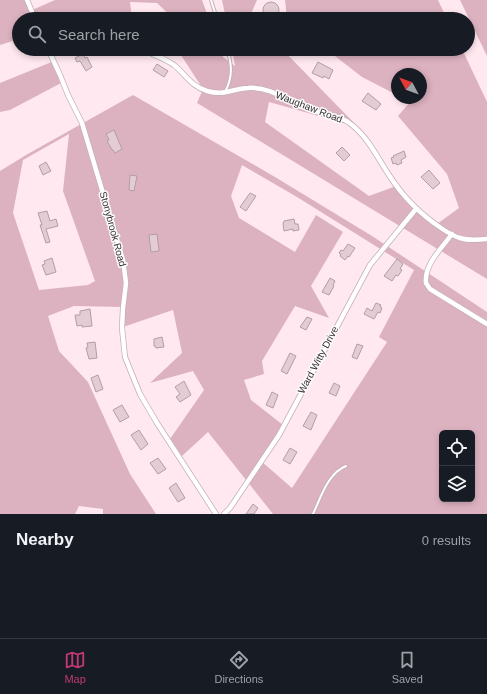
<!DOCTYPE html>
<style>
body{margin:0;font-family:Helvetica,sans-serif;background:#20242c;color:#f1f3f6}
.controls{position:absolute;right:12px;bottom:12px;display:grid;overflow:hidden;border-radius:6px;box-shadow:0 2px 6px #0003}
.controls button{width:36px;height:36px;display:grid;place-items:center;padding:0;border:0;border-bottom:1px solid #363941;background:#171b24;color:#f1f3f6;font:20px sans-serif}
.compass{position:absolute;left:391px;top:68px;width:36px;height:36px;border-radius:50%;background:#171b24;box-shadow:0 2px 6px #0003;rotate:311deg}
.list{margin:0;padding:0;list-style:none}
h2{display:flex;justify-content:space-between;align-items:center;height:52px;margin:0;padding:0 16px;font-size:17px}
h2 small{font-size:13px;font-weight:400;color:#9ea1a6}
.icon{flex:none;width:22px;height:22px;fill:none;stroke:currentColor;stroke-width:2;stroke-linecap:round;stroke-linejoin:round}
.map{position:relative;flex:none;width:487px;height:514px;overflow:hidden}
.search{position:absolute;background:#171b24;box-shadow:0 2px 6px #0003;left:12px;right:12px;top:12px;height:44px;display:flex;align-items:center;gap:10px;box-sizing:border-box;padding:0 14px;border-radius:22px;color:#9ea1a6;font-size:15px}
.sheet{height:124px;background:#171b24}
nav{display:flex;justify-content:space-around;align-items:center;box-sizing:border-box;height:56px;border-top:1px solid #363941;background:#171b24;font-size:11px;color:#9ea1a6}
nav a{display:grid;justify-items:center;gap:2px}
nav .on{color:#c23975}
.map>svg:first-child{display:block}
</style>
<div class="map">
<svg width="487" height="514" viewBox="0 0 487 514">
<rect width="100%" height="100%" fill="#ffe8ef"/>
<path fill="#ddb2c0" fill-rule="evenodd" d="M0,0h24l6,11 25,-11h147l7,19h-35l-17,-16 -27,-1 2,17h-113v20l-19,6z
M222,0h35l-7,16 3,3h-27z
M285,0h153l9,19h-160z
M460,0h27v56z
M177,49h43l3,8 12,9 -3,-17h50l76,78 -89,-25 -4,20 104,74 27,-10 41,38 22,-16 -12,-34 -49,-58 12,-14 -7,-4h18v-24h-24v21l-35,-18 -36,-28h136l25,53v177l-290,-176 6,-14z
M54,61l9,21 -53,28 -10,2v-29z
M133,95l142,82 97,59 115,76v202h-214l-65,-82 -26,24 -12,-17 34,-49 -11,-19 -43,12 32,-30 -9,-43 -50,17v-20l-49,-1 -26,10 11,35 29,31 42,92 26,40h-53v-5l-24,-3 -4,8h-75v-343l26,-16zM69,134l-6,57 32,90 -7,4 -49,5 -26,-77 10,-53zM242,165l55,32 117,73 -35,67 8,5 -95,146 -31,-27 22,-36 -32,-25 -7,-20 20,-6 -2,-13 33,-55 34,12 -18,-32 32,-54 -27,-17 -21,37 -56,-34 -8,-22zM442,433h30v66h-30z"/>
<path fill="#e3ccd3" stroke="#b39ea4" d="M263 10a8 8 0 1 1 16 0a8 8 0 1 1-16 0Z
M83,54l2,4 2,-1 5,10 -6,4 -6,-10 -3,1 -2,-4z
M318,62l15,8 -4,9 -5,-3 -1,2 -11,-5z
M157,64l11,7 -4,6 -11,-7z
M368,93l13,11 -5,6 -14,-9z
M114,130l8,19 -7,4 -2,-3h-1l-5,-9 2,-1 -3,-6z
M342,147l8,8 -6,6 -8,-8z
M404,151l2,6 -5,3 1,3 -5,2 -1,-2 -3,1 -2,-6 3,-1 -1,-1z
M46,162l5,9 -8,4 -4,-9z
M429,170l11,13 -7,6 -12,-12z
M130,175l7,1 -3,15 -5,-1z
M250,193l6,3 -10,15 -6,-4z
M47,211l3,10 6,-2 2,7 -12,3 4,13 -4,1 -6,-18h2l-4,-12z
M294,219l1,5h3l1,6 -6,1v-2l-9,2 -1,-8 1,-1v-1z
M157,234l2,17 -8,1 -2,-17z
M348,244l7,4 -6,9 -1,-1 -3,4 -5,-4 1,-2 -2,-1 2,-3 2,1z
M52,258l4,14 -10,3 -4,-10 3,-1 -1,-3z
M397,259l6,5 -3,5 2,1 -4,6 -2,-1 -4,6 -8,-5z
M330,278l5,3 -2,4 1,1 -5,9 -7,-3z
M376,303l5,2 -1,2 2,1 -2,5 -2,-1 -4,7 -10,-5 3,-6 5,3z
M90,309l2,17 -10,1v-2l-5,1 -2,-11h5v-4z
M307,317l5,2 -6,11 -6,-3z
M162,337l2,10 -8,1 -1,-2h-1v-7z
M95,342l2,16 -8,1 -3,-11 2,-1 -1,-4z
M357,344l6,2 -6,13 -5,-2z
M290,353l6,3 -9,18 -6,-3z
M98,375l5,14 -7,3 -5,-14z
M184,381l7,14 -11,7 -4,-5 4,-3 -5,-7z
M334,383l6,3 -4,10 -7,-3z
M272,392l6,3 -5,13 -7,-3z
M122,405l7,12 -9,5 -7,-12z
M311,412l6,3 -6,15 -8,-4z
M139,430l9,14 -7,6 -10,-15z
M290,448l7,4 -7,12 -7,-4z
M158,458l8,11 -8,5 -8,-11z
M176,483l9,15 -7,4 -9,-14z
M253,504l5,4 -4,6h-8z"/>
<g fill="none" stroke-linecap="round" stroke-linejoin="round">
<defs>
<path id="lane" d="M211,0l6,19
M225,92c8,-15 7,-28 2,-43
M313,514c8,-17 15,-41 33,-48"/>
<path id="street" d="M27,0l8,19
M33,14l21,5
M48,49l12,26 8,20 14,28 41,137 3,23 -3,25 -1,20 3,29 15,37 17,29 59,91
M141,49c11,5 23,9 33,16 11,9 18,22 33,26 18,5 25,-2 41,-3 23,-2 42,15 63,22 12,4 26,5 37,12 19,13 29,35 41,53 14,22 31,39 52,53 6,4 12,8 19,10 9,3 18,2 27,1
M452,234c-10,14 -28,30 -26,49l4,6 57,35
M224,514l6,-6 49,-73 91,-170 46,-56"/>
</defs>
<use href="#lane" stroke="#c6b0b6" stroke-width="4"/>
<use href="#street" stroke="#c6b0b6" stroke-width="6"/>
<use href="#lane" stroke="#fff" stroke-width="2"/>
<use href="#street" stroke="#fff" stroke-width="4.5"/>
</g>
<g text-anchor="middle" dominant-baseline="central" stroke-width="3" stroke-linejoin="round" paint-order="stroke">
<g font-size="10" fill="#382f32" stroke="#fcfcfc">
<text transform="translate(309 107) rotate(21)">Waughaw Road</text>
<text transform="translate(113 229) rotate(75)">Stonybrook Road</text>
<text transform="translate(318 360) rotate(-62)">Ward Witty Drive</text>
</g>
</g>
</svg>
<div class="controls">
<button><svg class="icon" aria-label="locate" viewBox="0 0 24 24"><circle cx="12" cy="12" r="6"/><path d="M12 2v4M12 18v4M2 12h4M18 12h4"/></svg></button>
<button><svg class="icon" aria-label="layers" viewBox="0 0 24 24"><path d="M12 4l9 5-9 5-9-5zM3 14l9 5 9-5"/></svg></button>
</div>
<svg class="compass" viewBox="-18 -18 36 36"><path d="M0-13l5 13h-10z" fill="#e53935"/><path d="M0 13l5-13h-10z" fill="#9ea1a6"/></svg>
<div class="search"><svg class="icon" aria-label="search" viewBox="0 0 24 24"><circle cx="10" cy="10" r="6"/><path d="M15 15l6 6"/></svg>Search here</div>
</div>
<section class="sheet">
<h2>Nearby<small>0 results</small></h2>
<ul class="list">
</ul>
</section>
<nav>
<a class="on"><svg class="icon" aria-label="map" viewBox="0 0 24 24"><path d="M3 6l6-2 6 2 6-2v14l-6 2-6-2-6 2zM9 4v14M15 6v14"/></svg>Map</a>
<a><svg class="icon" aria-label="directions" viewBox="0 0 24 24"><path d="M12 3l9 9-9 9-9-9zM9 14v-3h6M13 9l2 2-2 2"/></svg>Directions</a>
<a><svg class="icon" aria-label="saved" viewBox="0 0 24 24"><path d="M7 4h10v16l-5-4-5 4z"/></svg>Saved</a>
</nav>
